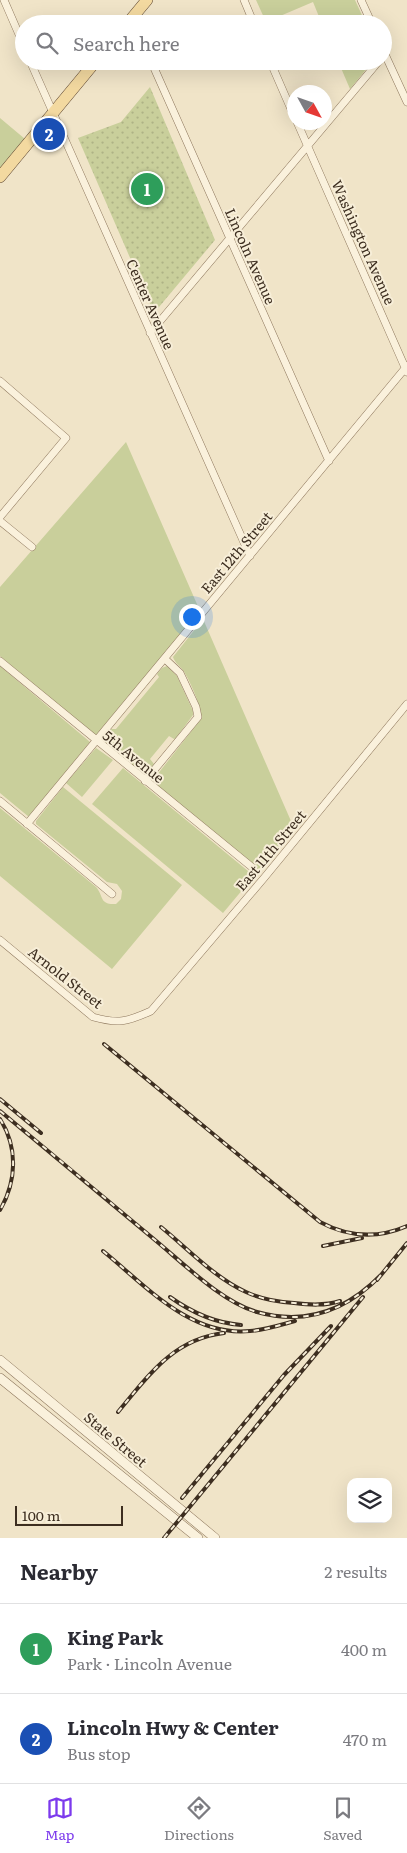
<!DOCTYPE html>
<meta charset="utf-8">
<style>
body{margin:0;font-family:Literata,serif;background:#f7f7f7;color:#2b2b33}
.controls{position:absolute;right:15px;bottom:15px;display:grid;overflow:hidden;border-radius:10px;box-shadow:0 5px 20px #0002}
.controls button{width:45px;height:45px;display:grid;place-items:center;padding:0;border:0;border-bottom:1px solid #e1e1e2;background:#fff;color:#2b2b33;font:25px sans-serif}
.compass{position:absolute;left:287px;top:85px;width:45px;height:45px;border-radius:50%;background:#fff;box-shadow:0 5px 20px #0002;rotate:130deg}
.scale{position:absolute;left:15px;bottom:12px;width:108px;box-sizing:border-box;padding-left:5px;border:2px solid #3d2e20;border-top:0;font-size:14px;line-height:18px;white-space:nowrap;color:#3d2e20;-webkit-text-stroke:4px #f7eed8;paint-order:stroke}
.you{position:absolute;left:191px;top:616px;width:18px;height:18px;margin:-12px;border:4px solid #fff;border-radius:50%;background:#1a73e8;box-shadow:0 0 0 8px #1a73e833}
.badge{display:grid;place-items:center;width:32px;height:32px;border-radius:50%;background:#7c3aed;color:#fff;font-size:16px;font-weight:700}
.pin{position:absolute;translate:-50% -50%;border:2px solid #fff;box-shadow:0 1px 5px #0006}
.list{margin:0;padding:0;list-style:none}
h2{display:flex;justify-content:space-between;align-items:center;height:65px;margin:0;padding:0 20px;font-size:21px}
h2 small{font-size:16px;font-weight:400;color:#7c7c81}
.list li{display:grid;grid-template-columns:32px 1fr auto;gap:15px;align-items:center;box-sizing:border-box;height:90px;padding:0 20px;border-top:1px solid #e1e1e2}
.list b{display:block;font-size:19px;white-space:nowrap}
.list p{margin:0;font-size:16px;white-space:nowrap;color:#7c7c81}
.list em{font-size:16px;font-style:normal;color:#7c7c81}
.icon{flex:none;width:28px;height:28px;fill:none;stroke:currentColor;stroke-width:2;stroke-linecap:round;stroke-linejoin:round}
.map{position:relative;flex:none;width:407px;height:1538px;overflow:hidden}
.search{position:absolute;background:#fff;box-shadow:0 5px 20px #0002;left:15px;right:15px;top:15px;height:55px;display:flex;align-items:center;gap:12px;box-sizing:border-box;padding:0 18px;border-radius:28px;color:#7c7c81;font-size:19px}
.sheet{height:245px;background:#fff}
nav{display:flex;justify-content:space-around;align-items:center;box-sizing:border-box;height:70px;border-top:1px solid #e1e1e2;background:#fff;font-size:14px;color:#7c7c81}
nav a{display:grid;justify-items:center;gap:2px}
nav .on{color:#7c3aed}
.map>svg:first-child{display:block}
</style>
<div class="map">
<svg width="407" height="1538" viewBox="0 0 407 1538">
<defs>
<pattern id="park-dots" width="8" height="8" patternUnits="userSpaceOnUse" patternTransform="scale(1.25)"><rect width="8" height="8" fill="#c9cf9b"/><path d="M2 2h.1M6 6h.1" fill="none" stroke="#aeb285" stroke-width="1.8" stroke-linecap="round"/></pattern>
</defs>
<rect width="100%" height="100%" fill="#f0e4c8"/>
<path fill="#c9cf9b" d="M256,0h99l11,24h-44l-9,-22 -47,20z
M338,61h35l-23,28z
M0,118l25,21 -25,29z
M126,442l74,169 -104,124 -4,-1 -92,-78v-69z
M203,619l91,209 -35,43 -104,-87 -2,-4 48,-61c2,-10 -12,-40 -18,-49 -4,-5 -8,-7 -10,-13z
M0,666l90,76 -61,75 -29,-24z
M167,666l10,10 16,35v4l-17,23 -2,1 -5,-3 -19,23 4,5 -6,8 -6,2 -38,-32v-4l7,-9h5l43,-52 -2,-3 5,-6z
M96,748l17,12 -31,37 -16,-14z
M123,768l131,108 -31,37 -131,-109z
M63,787l119,98 -70,84 -112,-93v-68l96,79c8,9 3,18 20,17l5,-5 1,-8 -5,-7 -10,-2 -71,-58v-3z"/>
<path fill="url(#park-dots)" d="M150,87l65,153 -61,73 -76,-175 43,-16z"/>
<g fill="none" stroke-linecap="round" stroke-linejoin="round">
<defs>
<path id="minor" d="M4,0l20,46
M244,0l10,24
M361,0l11,24
M383,50l24,52
M30,61l220,495
M151,61l178,400
M270,61l24,55
M297,122l110,250
M150,333l229,-272
M0,381l66,57 -66,79
M0,521l32,26
M0,661l253,207
M145,781l53,-64 -2,-10 -16,-34 -15,-14
M0,801l112,93
M27,824l380,-458
M0,940l93,77c25,7 34,5 58,-6l113,-133 143,-174"/>
<path id="tertiary" d="M0,1360l215,178
M0,1378l198,160"/>
<path id="primary" d="M127,24l20,-24
M0,177l96,-116"/>
</defs>
<use href="#minor" stroke="#8d765c" stroke-width="8"/>
<use href="#tertiary" stroke="#8d765c" stroke-width="10"/>
<use href="#primary" stroke="#5b4430" stroke-width="12"/>
<use href="#minor" stroke="#faf1dc" stroke-width="7"/>
<use href="#tertiary" stroke="#faf1dc" stroke-width="9"/>
<use href="#primary" stroke="#f3d9a0" stroke-width="11"/>
<defs>
<path id="rail" d="M104,1044l216,178c28,15 57,17 87,4
M0,1099l41,34
M0,1111c52,43 104,86 155,129 29,24 67,62 102,72 50,14 90,-2 124,-37
M0,1119c18,28 17,62 0,91
M161,1227c27,22 54,51 85,65 15,7 32,10 48,11 16,2 31,3 46,-2
M323,1246l39,-8
M103,1251c42,34 87,86 147,80 15,-1 30,-6 45,-10
M377,1280l30,-37
M170,1297c21,15 45,26 71,28
M118,1412c30,-36 55,-73 106,-79
M182,1498l102,-123 47,-49
M164,1538l199,-241"/>
</defs>
<use href="#rail" stroke="#3d2e20" stroke-width="4"/>
<use href="#rail" stroke="#f7eed8" stroke-width="2" stroke-dasharray="5.5" stroke-linecap="butt"/>
</g>
<g text-anchor="middle" dominant-baseline="central" stroke-width="4" stroke-linejoin="round" paint-order="stroke">
<g font-size="14" fill="#3d2e20" stroke="#f7eed8">
<text transform="translate(364 242) rotate(66)">Washington Avenue</text>
<text transform="translate(251 256) rotate(66)">Lincoln Avenue</text>
<text transform="translate(151 304) rotate(66)">Center Avenue</text>
<text transform="translate(236 552) rotate(-50)">East 12th Street</text>
<text transform="translate(134 756) rotate(39)">5th Avenue</text>
<text transform="translate(270 850) rotate(-50)">East 11th Street</text>
<text transform="translate(66 977) rotate(38)">Arnold Street</text>
<text transform="translate(116 1439) rotate(40)">State Street</text>
</g>
</g>
</svg>
<div class="controls">
<button><svg class="icon" aria-label="layers" viewBox="0 0 24 24"><path d="M12 4l9 5-9 5-9-5zM3 14l9 5 9-5"/></svg></button>
</div>
<svg class="compass" viewBox="-18 -18 36 36"><path d="M0-13l5 13h-10z" fill="#e53935"/><path d="M0 13l5-13h-10z" fill="#7c7c81"/></svg>
<div class="scale">100 m</div>
<div class="you"></div>
<div class="pin badge" style="left:147px;top:189px;background:#2e9e5b">1</div>
<div class="pin badge" style="left:49px;top:134px;background:#1a4fb4">2</div>
<div class="search"><svg class="icon" aria-label="search" viewBox="0 0 24 24"><circle cx="10" cy="10" r="6"/><path d="M15 15l6 6"/></svg>Search here</div>
</div>
<section class="sheet">
<h2>Nearby<small>2 results</small></h2>
<ul class="list">
<li><span class="badge" style="background:#2e9e5b">1</span><div><b>King Park</b><p>Park · Lincoln Avenue</p></div><em>400 m</em></li>
<li><span class="badge" style="background:#1a4fb4">2</span><div><b>Lincoln Hwy &amp; Center</b><p>Bus stop</p></div><em>470 m</em></li>
</ul>
</section>
<nav>
<a class="on"><svg class="icon" aria-label="map" viewBox="0 0 24 24"><path d="M3 6l6-2 6 2 6-2v14l-6 2-6-2-6 2zM9 4v14M15 6v14"/></svg>Map</a>
<a><svg class="icon" aria-label="directions" viewBox="0 0 24 24"><path d="M12 3l9 9-9 9-9-9zM9 14v-3h6M13 9l2 2-2 2"/></svg>Directions</a>
<a><svg class="icon" aria-label="saved" viewBox="0 0 24 24"><path d="M7 4h10v16l-5-4-5 4z"/></svg>Saved</a>
</nav>
